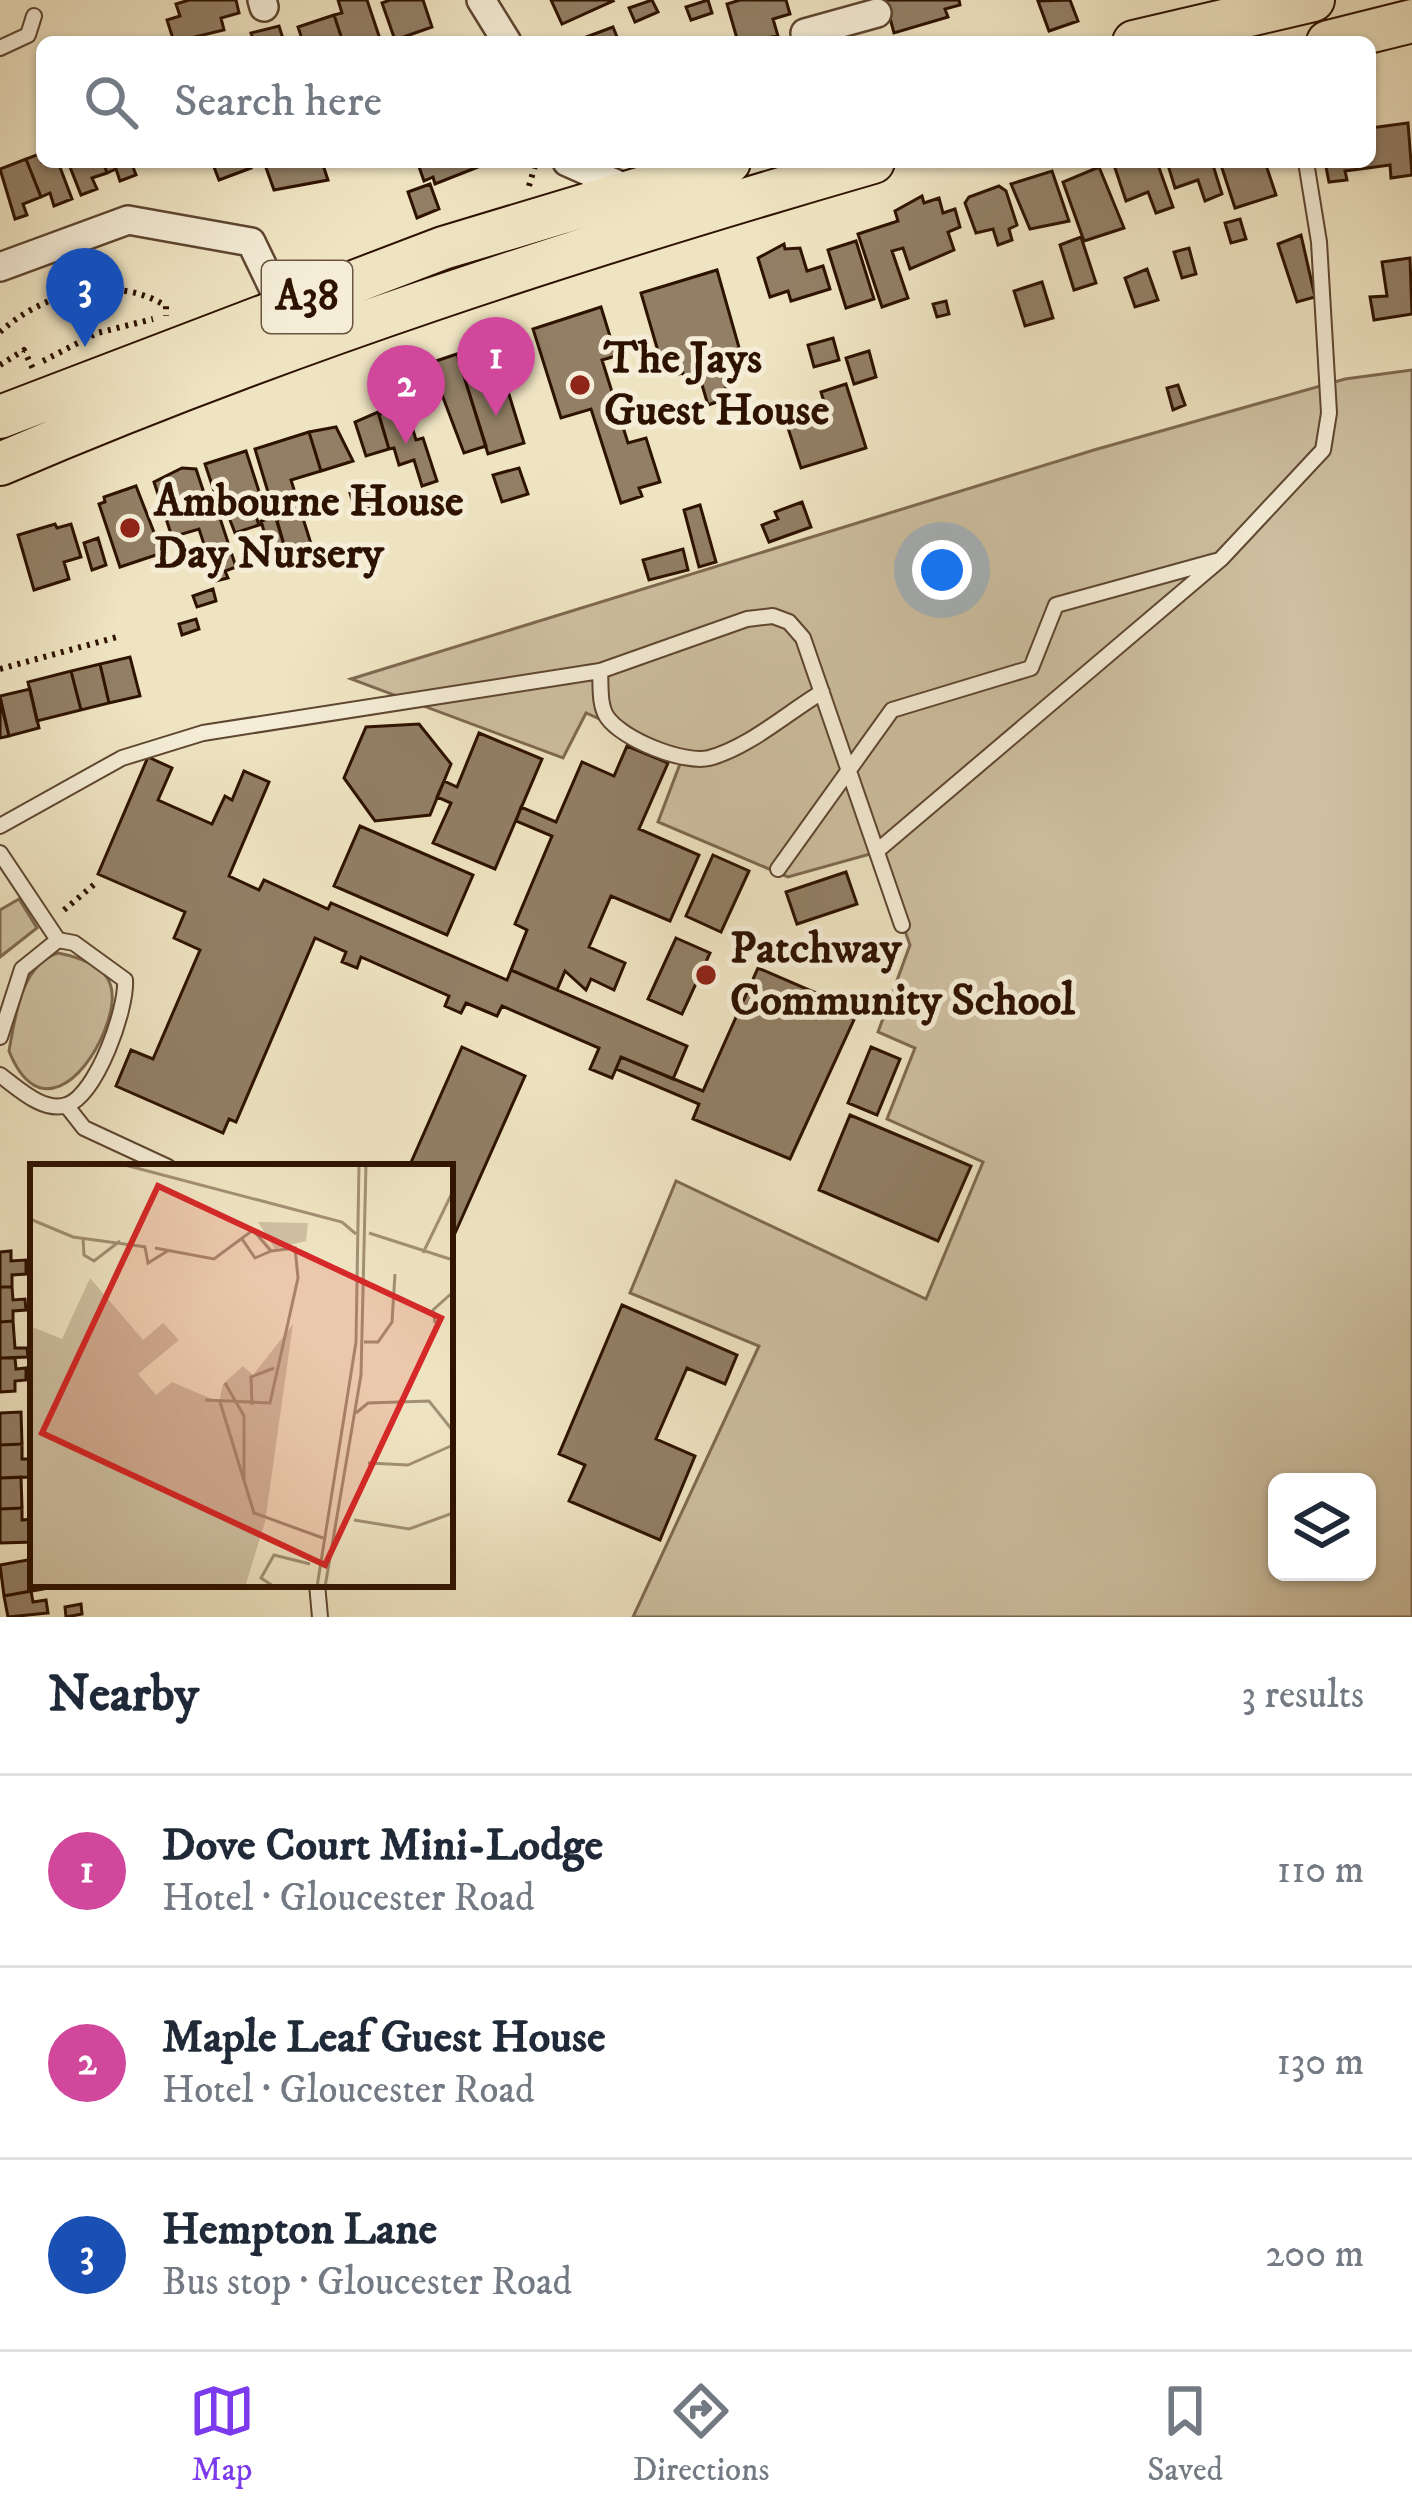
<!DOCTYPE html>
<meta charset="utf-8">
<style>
body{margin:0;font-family:"IM FELL DW Pica",serif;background:#f2f2f3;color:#1f2937}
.controls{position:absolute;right:36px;bottom:36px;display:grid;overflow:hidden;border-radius:18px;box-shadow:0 3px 9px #0004}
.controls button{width:108px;height:108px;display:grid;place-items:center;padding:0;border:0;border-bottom:3px solid #e0e1e3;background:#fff;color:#1f2937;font:60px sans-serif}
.you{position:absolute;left:942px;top:570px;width:42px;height:42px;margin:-30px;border:9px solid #fff;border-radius:50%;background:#1a73e8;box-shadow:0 0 0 18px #1a73e833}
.badge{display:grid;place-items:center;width:78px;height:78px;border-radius:50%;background:#7c3aed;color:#fff;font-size:39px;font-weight:700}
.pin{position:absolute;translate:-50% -99px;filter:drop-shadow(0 3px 6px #0008)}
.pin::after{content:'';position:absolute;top:63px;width:42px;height:36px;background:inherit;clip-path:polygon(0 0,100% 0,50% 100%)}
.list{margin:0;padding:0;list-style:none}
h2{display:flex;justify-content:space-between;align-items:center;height:156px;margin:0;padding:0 48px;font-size:51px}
h2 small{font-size:39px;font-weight:400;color:#747a83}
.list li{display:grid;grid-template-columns:78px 1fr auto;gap:36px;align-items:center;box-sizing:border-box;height:192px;padding:0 48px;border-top:3px solid #e0e1e3}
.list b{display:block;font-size:45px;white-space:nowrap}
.list p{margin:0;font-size:39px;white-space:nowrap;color:#747a83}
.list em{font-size:39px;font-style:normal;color:#747a83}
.icon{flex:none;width:66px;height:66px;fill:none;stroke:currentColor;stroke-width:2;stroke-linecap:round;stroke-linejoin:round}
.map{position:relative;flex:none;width:1412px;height:1617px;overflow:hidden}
.search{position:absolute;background:#fff;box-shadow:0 3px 9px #0004;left:36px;right:36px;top:36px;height:132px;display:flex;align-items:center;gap:30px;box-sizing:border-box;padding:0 42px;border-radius:18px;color:#747a83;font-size:45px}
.sheet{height:732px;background:#fff}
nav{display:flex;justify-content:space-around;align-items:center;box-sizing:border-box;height:168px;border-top:3px solid #e0e1e3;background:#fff;font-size:33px;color:#747a83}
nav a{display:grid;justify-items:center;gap:6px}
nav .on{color:#7c3aed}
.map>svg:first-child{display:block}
</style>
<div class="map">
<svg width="1412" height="1617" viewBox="0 0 1412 1617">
<rect width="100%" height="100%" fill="#efe4c2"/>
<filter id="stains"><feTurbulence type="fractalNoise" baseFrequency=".00167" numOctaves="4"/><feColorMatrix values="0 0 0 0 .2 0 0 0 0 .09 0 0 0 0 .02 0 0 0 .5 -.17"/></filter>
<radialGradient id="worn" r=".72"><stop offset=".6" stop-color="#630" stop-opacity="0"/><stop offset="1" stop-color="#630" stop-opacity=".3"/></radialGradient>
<path fill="#cec0a1" stroke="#7e6950" stroke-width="3" fill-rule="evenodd" d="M1412,370v1247h-779l126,-271 -129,-53 46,-112 250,118 57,-137 -96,-43 28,-71 -37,-16 32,-87 -33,-93 -89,25 -130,-55 25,-66 -97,-43 -23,45 -212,-79 743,-229 251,-71zM1277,1482h90v90h-90z
M19,899l18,29 -37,29v-47z
M58,953c50,10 66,30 46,79 -20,49 -67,89 -95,19 6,-33 12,-87 49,-98z"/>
<path fill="#927f65" stroke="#2e1200" stroke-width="3" d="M189,0h47l3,13 -18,5 3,12 -50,12 -7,-22 13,-4 -4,-12z
M338,0h29l14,42h-38l-9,-27 8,-2z
M390,0h33l9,27 -37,13 -13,-37z
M551,0h61l1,1 -51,23z
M652,0l6,12 -23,10 -6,-14z
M708,0l4,13 -21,7 -5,-13z
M740,0h46l4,14 -17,5 5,17 -40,6 -11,-38z
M885,0h74l1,5 -15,4 3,8 -54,16z
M1070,0l8,21 -29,10 -11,-30z
M334,15l9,27h-40l-5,-15z
M279,26l5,16h-30l-3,-9z
M613,27l6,15h-46z
M1408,123l4,52 -21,3 -1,-13 -45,6 2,9 -18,2 -4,-20h45v-34z
M42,153v9h16l14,37 -18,7 -4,-13 -9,4 -15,-38z
M26,159l15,38 -18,7 4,11 -12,4 -15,-50z
M68,162h35l4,11 -15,5 5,11 -16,6z
M103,162h28l5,13 -16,6 -4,-12 -9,4z
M212,162h37l2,6 -32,12z
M264,162h58l6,18 -54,10z
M1120,162h37l16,45 -17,6 -8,-21 -22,9 -11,-33z
M1167,162h45l10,32 -17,7 -7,-21 -23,8z
M1220,162h45l11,33 -41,13z
M488,163l-53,21 -2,-7 -9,4 -6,-17z
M1099,167l25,61 -40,13 -21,-59z
M1052,171l17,50 -39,8 -19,-45z
M430,184l9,25 -22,9 -9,-26z
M999,186l7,5 11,34 -8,4 3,11 -14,5 -5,-16 -17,4 -11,-30 4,-6z
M922,196l2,7 15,-5 4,15 12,-4 5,18 -12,5 6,18 -44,19 -7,-21 -11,3 16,47 -26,9 -24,-73 40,-13 -3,-10z
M1240,219l6,20 -15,4 -6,-20z
M1301,235l14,62 -18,5 -19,-58z
M1081,237l15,46 -22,7 -14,-45z
M856,241l18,58 -28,9 -18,-58z
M784,244l1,5 15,-1 7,23 16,-5 7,23 -39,12 -3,-10 -18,6 -12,-39z
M1189,248l7,26 -14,4 -8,-26z
M1410,258l2,56 -38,6 -4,-23 17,-1 -5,-34z
M1147,269l11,31 -23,7 -10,-29z
M717,270l23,81 -23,7 12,40 -21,7 -8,-27 -13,5 -4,-10 -8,2 -6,-20 -9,3 -19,-65z
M1042,282l11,36 -28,8 -11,-35z
M946,301l3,13 -12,3 -4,-13z
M601,307l15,49 -14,4 26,83 18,-5 14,44 -21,6 3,8 -21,7 -30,-94 -30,9 -28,-89z
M833,338l6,22 -25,7 -6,-22z
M493,343l31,100 -36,11 -31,-100z
M869,351l7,26 -22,7 -8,-26z
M457,354l29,92 -22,7 -34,-90z
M846,384l20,64 -65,20 -13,-40 40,-13 -7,-23z
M1178,385l7,20 -12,5 -6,-22z
M394,407h12l10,33 7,-2 14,43 -15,5 -8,-26 -15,5 -5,-17 -5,1 -10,-34z
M378,412l11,37 -23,7 -11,-34z
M336,427l17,34 -32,10 -12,-39z
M309,432l12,39 -30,9 21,67 -25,8 -32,-106z
M246,451l17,53 -10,4 6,17 -24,8 -7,-18 11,-4 -2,-8 -17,6 -15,-45z
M182,468l14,1 16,48 7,-2 17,52 -11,4 3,7 -12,3 -17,-52 -27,8 -18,-55z
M519,468l9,26 -26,8 -9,-27z
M378,484l8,24 -15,5 -7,-25z
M136,486l26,67 -42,14 -21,-63 6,-2 -1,-5z
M364,488l7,25 -14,4 -7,-24z
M802,502l9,25 -42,15 -7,-17 16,-6 -3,-7z
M700,505l16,57 -17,5 -15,-57z
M276,517l11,38 -15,4 -11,-38z
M55,524l2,4 14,-4 10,33 -17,5 5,17 -35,11 -16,-55z
M98,538l8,27 -14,5 -8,-27z
M683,549l5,21 -39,10 -6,-20z
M213,589l3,12 -19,6 -4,-11z
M196,619l3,10 -17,6 -3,-11z
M130,657l10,39 -31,7 -9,-39z
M100,664l9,39 -28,7 -10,-39z
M71,671l10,39 -44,11 -9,-39z
M30,689l9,39 -30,8 -9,-40z
M0,700l9,36 -9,2z
M419,724l32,40 -21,51 -55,6 -31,-43 22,-51z
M479,733l63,26 -47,110 -62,-26 18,-40 -14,-6 7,-16 13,6z
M627,746l41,17 -29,66 60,26 -29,66 -59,-25 -22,51 36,16 -11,27 -23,-11 -5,11 -21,-19 -8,19 -46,-20 16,-40 -12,-6 37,-88 -36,-15 5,-14 35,15 26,-60 32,14z
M148,757l24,11 -14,32 54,24 13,-28 7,4 12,-29 25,11 -40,94 30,14 5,-10 64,29 3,-6 176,77 4,-10 176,76 -14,33 -52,-22 -9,21 -22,-9 9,-21 -97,-42 -5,10 -31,-13 -5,10 -16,-7 4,-10 -88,-39 -4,11 -15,-6 4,-10 -31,-14 -79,184 -7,-3 -6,14 -107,-47 15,-36 22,9 47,-109 -26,-12 11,-26 -87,-38z
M360,826l113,49 -26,60 -113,-49z
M713,855l36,16 -28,61 -35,-16z
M846,872l11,32 -60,20 -11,-32z
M676,938l34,15 -28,61 -34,-15z
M758,968l100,43 -68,148 -97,-40 6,-15 -83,-35 5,-12 82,34z
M462,1047l63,29 -73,164 -2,-73h-41z
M871,1047l29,12 -23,56 -29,-12z
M850,1115l121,51 -33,75 -119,-51z
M11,1251v10l15,-1v14l-14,1v12h-12v-35z
M0,1287h12l1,13 12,-1 1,11 -13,1v10l-13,1z
M622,1305l115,50 -12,29 -38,-16 -31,71 39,17 -35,84 -91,-39 16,-36 -26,-11z
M13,1321l2,27h12l1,9 -28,1v-36z
M0,1358h15l1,11 10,-1v12l-11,1v10l-15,1z
M21,1412l1,32 -22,1v-32z
M22,1444v15h11v18l-33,1v-33z
M21,1477l1,31 -22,1v-31z
M22,1508v12l11,-1v23l-33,1v-34z
M33,1559v25h9l1,5 -39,7 -4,-31z
M31,1591l2,11 13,-2 2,13 -40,4 -4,-21z
M81,1604l1,10 -16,3 -1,-10z"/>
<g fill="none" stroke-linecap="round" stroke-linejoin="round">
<defs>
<path id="service" d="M0,48l28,-13 6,-19
M600,671c1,15 -1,34 7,46 15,22 76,47 102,41 39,-10 78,-45 113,-66
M0,826l122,-68 81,-25 397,-62 147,-52 26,-3 16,6 14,16 99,287
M877,851l344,-292 102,-109 6,-37 -10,-171 -13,-80
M0,853l58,87
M778,869l114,-159 139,-42 25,-63 160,-44
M0,1037l22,-68 36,-29 16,3 51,37c2,29 -28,114 -58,125 -24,8 -49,-17 -67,-30
M66,1105l18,23 84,39
M317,1584l3,33"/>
<path id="minor" d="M262,0l2,7
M481,0l26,42
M805,33l72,-20
M567,162l63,28
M0,267l128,-47 123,22 31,64"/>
<path id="primary" d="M1134,42l179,-42
M1328,42l84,-21
M0,417l443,-169 286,-86
M0,464c284,-122 576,-216 873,-302"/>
</defs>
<use href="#service" stroke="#5e4630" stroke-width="18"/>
<use href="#minor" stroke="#5e4630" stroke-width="32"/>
<use href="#primary" stroke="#2e1200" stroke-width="46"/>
<path stroke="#2e1200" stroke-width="6" stroke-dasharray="3 6" stroke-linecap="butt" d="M529,186l7,-24
M0,332c43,-39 113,-59 166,-26v10
M43,361l54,-28 56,-14
M0,365l24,-15 9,19
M0,669l121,-33
M64,910l33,-28"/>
<use href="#service" stroke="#f5edd7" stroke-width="14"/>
<use href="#minor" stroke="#f5edd7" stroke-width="27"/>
<use href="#primary" stroke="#efe4c2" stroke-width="42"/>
</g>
<g fill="#8f2418" stroke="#f5edd7" stroke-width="4.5">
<circle cx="580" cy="385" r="12"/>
<circle cx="130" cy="528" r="12"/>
<circle cx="706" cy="975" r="12"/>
</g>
<g text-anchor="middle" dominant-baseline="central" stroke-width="10" stroke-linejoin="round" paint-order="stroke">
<rect fill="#f5edd7" stroke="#6a5440" stroke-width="3" x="262" y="261" width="90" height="72" rx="9"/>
<g font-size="42" font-weight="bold" fill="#2e1200">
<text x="307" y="297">A38</text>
</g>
<g font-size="45" font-weight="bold" fill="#2e1200" stroke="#f5edd7" text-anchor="start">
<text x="604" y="359">The Jays<tspan x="604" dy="52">Guest House</tspan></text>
<text x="154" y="502">Ambourne House<tspan x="154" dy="52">Day Nursery</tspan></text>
<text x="730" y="949">Patchway<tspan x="730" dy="52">Community School</tspan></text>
</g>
</g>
<g transform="translate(30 1164)">
<rect width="423" height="423" fill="#efe4c2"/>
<path d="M228,58l50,1 -2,18 -31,8zM60,114l53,62 20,-17 16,17 -41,34 18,21 16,-13 47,20 4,-18 20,-18 10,9 40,-51 -28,198 -20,65h-215v-261l32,13z" fill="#cec0a1"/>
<path fill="none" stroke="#a29074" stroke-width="3" d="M91,0l221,58 14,12M0,55l43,18 73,10M339,69l84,27M53,74l1,17 10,6 26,-20M115,83l3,16 21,-13M125,84l59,11 39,-29 18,21 -16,7 -13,-19M393,89l30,-62M405,159l-2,-13 20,-18M334,178h14l14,-20 3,-48M195,219l19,33v66M175,236l65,3 28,-125 -3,-30 -24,3M190,238l34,111 69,25M222,241l-1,-28 23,-9M326,249l12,-10 61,-2 24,30M338,299l40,2 45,-20M324,356l55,9 44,-16M243,422l-12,-8 13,-23 36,9M287,423l39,-245 3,-178M295,423l36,-212 5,-211"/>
<path fill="#d62828" fill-opacity="0.15" stroke="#d62828" stroke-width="6" d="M128,22l283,132 -116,247 -283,-132z"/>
<rect width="423" height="423" fill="none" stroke="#2e1200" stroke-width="6"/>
</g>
<rect width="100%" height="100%" filter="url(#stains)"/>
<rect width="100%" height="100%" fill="url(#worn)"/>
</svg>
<div class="controls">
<button><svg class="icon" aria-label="layers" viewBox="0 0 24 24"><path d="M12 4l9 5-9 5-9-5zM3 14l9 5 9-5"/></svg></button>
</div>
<div class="you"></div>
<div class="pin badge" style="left:496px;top:416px;background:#d1479c">1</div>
<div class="pin badge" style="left:406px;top:444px;background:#d1479c">2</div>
<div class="pin badge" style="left:85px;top:347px;background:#1a4fb4">3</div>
<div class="search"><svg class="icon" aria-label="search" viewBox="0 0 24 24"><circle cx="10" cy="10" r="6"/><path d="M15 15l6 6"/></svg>Search here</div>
</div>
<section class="sheet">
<h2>Nearby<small>3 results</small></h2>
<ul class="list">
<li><span class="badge" style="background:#d1479c">1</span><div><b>Dove Court Mini-Lodge</b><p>Hotel · Gloucester Road</p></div><em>110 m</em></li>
<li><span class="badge" style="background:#d1479c">2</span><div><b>Maple Leaf Guest House</b><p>Hotel · Gloucester Road</p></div><em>130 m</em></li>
<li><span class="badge" style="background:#1a4fb4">3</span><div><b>Hempton Lane</b><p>Bus stop · Gloucester Road</p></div><em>200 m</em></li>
</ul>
</section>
<nav>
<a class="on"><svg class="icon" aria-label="map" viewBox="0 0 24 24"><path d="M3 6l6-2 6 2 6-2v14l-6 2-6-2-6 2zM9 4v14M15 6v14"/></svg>Map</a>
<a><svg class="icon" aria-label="directions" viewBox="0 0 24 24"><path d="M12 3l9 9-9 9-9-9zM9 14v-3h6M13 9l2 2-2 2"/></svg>Directions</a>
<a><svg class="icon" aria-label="saved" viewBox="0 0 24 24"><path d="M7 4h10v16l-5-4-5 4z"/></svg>Saved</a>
</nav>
